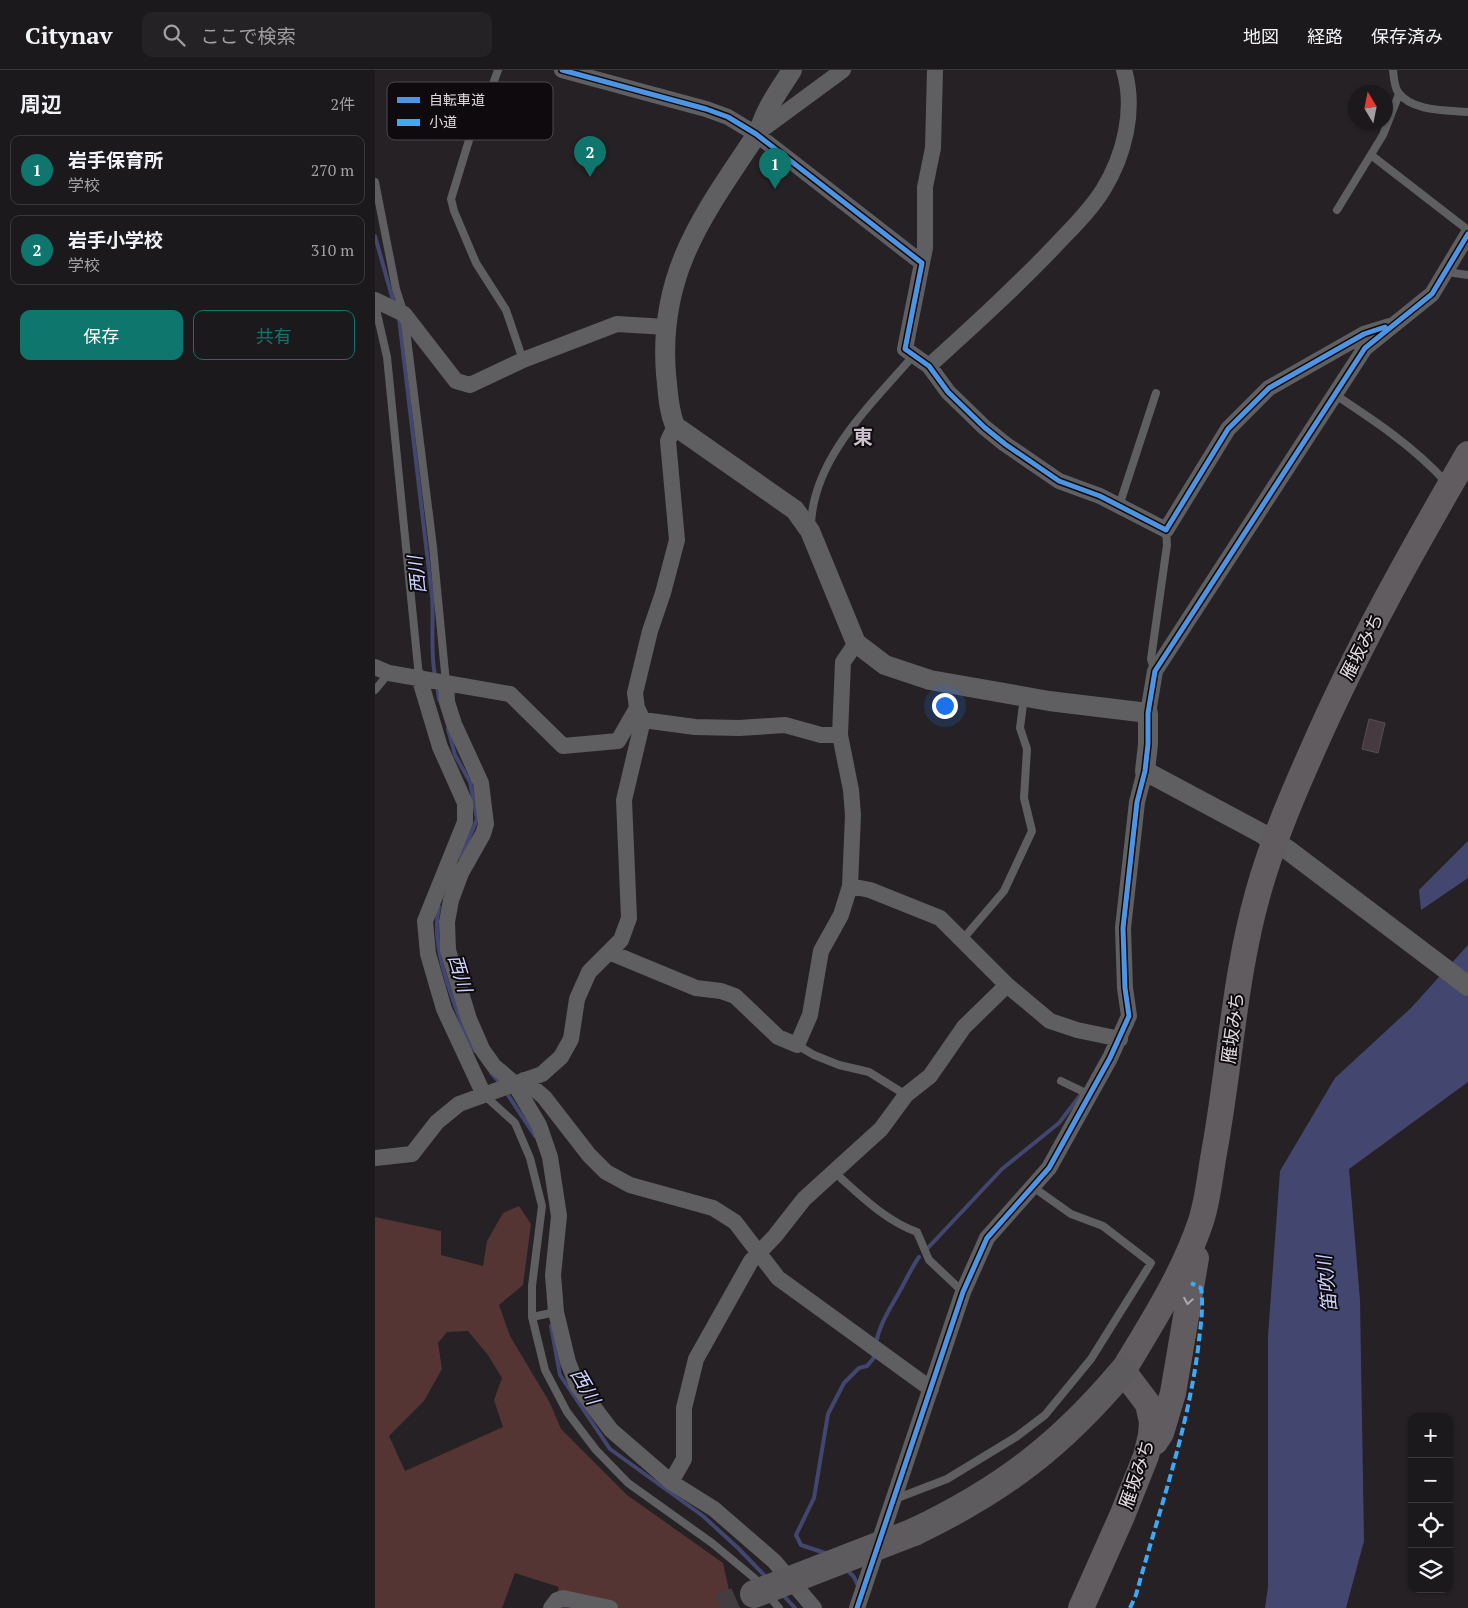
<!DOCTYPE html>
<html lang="ja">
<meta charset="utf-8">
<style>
body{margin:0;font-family:"PT Serif","Noto Sans JP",serif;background:#252225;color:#f1f3f6}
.controls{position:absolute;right:15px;bottom:15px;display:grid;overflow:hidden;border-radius:10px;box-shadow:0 1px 4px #0004}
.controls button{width:45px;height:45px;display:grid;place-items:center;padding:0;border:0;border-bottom:1px solid #3a383b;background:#1c191c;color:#f1f3f6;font:25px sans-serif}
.compass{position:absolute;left:973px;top:15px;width:45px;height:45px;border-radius:50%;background:#1c191c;box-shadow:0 1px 4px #0004;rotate:350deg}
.you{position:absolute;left:569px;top:635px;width:18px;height:18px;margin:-12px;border:4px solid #fff;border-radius:50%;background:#1a73e8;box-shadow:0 0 0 8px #1a73e833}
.badge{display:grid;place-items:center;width:32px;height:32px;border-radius:50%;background:#0f766e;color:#fff;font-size:16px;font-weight:700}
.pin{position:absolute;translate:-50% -41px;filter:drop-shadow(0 1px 2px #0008)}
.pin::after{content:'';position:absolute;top:26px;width:18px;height:15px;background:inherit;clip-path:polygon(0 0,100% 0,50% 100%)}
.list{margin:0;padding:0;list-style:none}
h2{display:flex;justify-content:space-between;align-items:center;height:65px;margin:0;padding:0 20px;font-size:21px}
h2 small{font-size:16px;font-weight:400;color:#a0a0a3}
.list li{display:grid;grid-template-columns:32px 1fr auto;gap:15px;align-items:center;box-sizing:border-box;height:70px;margin:0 10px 10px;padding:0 10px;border:1px solid #3a383b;border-radius:10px}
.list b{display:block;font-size:19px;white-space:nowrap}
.list p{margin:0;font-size:16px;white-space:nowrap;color:#a0a0a3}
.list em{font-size:16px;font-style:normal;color:#a0a0a3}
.actions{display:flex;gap:10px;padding:15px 20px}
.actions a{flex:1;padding:11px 0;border:1px solid #0f766e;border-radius:10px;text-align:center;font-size:18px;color:#0f766e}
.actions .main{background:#0f766e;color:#fff}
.icon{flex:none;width:28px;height:28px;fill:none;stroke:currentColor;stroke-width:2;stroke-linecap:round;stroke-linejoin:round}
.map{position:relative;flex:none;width:1093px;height:1538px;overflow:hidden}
header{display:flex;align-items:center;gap:30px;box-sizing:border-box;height:70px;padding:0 25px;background:#1c191c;border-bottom:1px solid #3a383b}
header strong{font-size:24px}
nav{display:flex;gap:28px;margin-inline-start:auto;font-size:18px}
.search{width:350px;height:45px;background:#252225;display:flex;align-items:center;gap:12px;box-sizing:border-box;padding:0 18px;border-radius:10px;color:#a0a0a3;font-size:19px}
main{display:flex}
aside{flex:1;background:#1c191c}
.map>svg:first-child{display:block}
</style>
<header>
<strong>Citynav</strong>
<div class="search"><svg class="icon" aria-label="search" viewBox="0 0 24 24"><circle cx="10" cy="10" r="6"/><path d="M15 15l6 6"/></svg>ここで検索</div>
<nav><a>地図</a><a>経路</a><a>保存済み</a></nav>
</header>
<main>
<aside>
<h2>周辺<small>2件</small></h2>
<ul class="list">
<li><span class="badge">1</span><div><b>岩手保育所</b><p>学校</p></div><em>270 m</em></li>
<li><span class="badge">2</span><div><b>岩手小学校</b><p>学校</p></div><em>310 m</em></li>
</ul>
<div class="actions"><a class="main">保存</a><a>共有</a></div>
</aside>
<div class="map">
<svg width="1093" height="1538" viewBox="0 0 1093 1538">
<rect width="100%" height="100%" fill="#262125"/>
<path fill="#543533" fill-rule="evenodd" d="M144,1136l12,18 -8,61 -24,20 11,31 40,67 11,26 66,66 96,68 10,45h-180l6,-21 -44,-14 -13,35h-127v-391l66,14v24l42,11 4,-25 16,-28zM93,1261l20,24 14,23 -8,22 9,27 -98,44 -16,-35 35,-35 18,-32 -4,-26 9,-11z"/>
<path fill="#434770" d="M1093,771v37l-47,32 -2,-20z
M1093,875v137l-119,87 11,131 4,241 -18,67h-81l3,-21v-251l12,-165 55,-93 76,-70z"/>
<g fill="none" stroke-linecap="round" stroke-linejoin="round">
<path stroke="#434770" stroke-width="4" d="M0,166l19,68
M24,248l33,278c2,26 -2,54 3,80
M62,615l2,15
M73,659l7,26 15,27 7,37 -16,39
M64,837c-10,39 16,97 29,134l7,10
M116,1003l10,11
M131,1022l29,44
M551,1180l76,-81 57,-46 23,-30
M176,1256l9,49 50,74 93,67 35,32 29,30
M501,1273c4,-21 16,-37 26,-56 6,-11 10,-20 17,-30
M453,1484l-27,-9 -5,-10 18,-37 14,-84 16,-31 15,-15 8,-2 6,-7 2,-7
M471,1499l8,8 4,9
M407,1524l13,14"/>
</g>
<path fill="#463a40" stroke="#544f52" d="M994,649l16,4 -7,30 -16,-4z"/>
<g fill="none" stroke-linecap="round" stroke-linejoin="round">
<path stroke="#423d41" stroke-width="28" stroke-dasharray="28 14" stroke-linecap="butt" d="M346,1538l16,-7"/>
<path stroke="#5f5e60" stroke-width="8" d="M123,0l-12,34 -13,23 -22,72 3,12 22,52 30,47 17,50
M1018,0c1,8 1,16 5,22 14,20 49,18 70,20
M996,85l97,75
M0,112l21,107 8,25 29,233 13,136
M962,140l46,-75 16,-41
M1072,202l21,3
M0,235l12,52 32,320
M959,324c41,27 79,52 112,88
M744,436l37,-113
M436,454c3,-67 60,-119 102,-168
M779,599l-3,-10 16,-114 -1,-15
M0,620l14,-17
M587,870l42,-49 28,-60 -8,-33 3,-49 -7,-21 4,-31
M422,975l17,10 25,10 30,7 37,23
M686,1011l29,14
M109,1025l31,28 15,35 12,48 -10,80v31l13,53 22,42 29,38 32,33 84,60 41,34 8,9
M458,1101c26,23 51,49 84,61l12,28 34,32
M157,1247l24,-5
M520,1429l52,-20 69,-42 29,-22 46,-56 60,-96 -48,-37 -32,-12 -38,-27
M393,1525l11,13"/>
<path stroke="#5f5e60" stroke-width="16" d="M187,0l144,39 22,8 28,17 166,129 -17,86 24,17 19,26 36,35 21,17 54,37 41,15 66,34 62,-101 41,-41 95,-54 26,-8
M381,64l87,-64
M547,193l3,-15v-61l8,-39 2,-78
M0,230l29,14 52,67 14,4 53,-25 94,-36 49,3
M554,296c43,-39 86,-78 127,-121 16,-17 34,-34 47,-55 21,-34 33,-80 21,-120
M0,597l14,6 121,21 53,52 55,-5 19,-33
M44,607l21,70 25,56v19l-40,99 3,33 16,55 40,86
M71,613l1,19 7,22 27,59 5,41 -3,10 -22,39 -10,27 -4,22 1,28 21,69 13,30 12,17 20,17 25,42 11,32 9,59 -6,59 3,37 12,50 9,23 34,45 60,52 43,27 60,52 40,47
M773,643l7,-42 210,-323 67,-54 36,-60
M268,650l52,7 44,1 46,-3 36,10h19
M475,816l20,4 70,28 67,67 43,36 27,9 43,9
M234,882l87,36 25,3 14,5 43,41 19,8 13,-30 11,-64 20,-36 9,-29 3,-71 -2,-25 -11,-55 3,-73 13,-19
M149,1010l20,17 45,58 17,17 24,13 83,23 22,14 43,56 153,111
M0,1088l37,-4 25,-32 22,-18 83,-30 19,-17 10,-18 6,-40 12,-27 32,-32 8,-22 -5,-118 19,-80 -6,-12 -2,-15 15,-62 13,-38 14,-53 -9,-99 7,-15
M296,1412l13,-23v-51l12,-49 55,-98 24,-25 29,-37 77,-70 25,-34 24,-19 34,-49 43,-42
M176,1538l6,-8 6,-2 47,10
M482,1538l106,-316 24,-54 62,-70 61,-110 19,-42 -4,-28 -2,-60 14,-126 8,-31"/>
<path stroke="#5f5e60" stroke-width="20" d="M417,0c-8,13 -17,25 -24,39 -5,9 -7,19 -13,28 -52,78 -97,137 -89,237 2,17 2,35 9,52l120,84 15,21 46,112 29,22 45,15 119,21 99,12v31l-3,27 116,62 27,17 180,136"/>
<path stroke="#605c60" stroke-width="26" d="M780,1372l6,-9 12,-40 23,-135
M706,1538l41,-92 24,-60 5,-21 1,-13 -4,-18 -25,-33c29,-49 60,-96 78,-150 7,-21 9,-46 13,-68 16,-87 20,-175 44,-260 14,-50 34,-97 55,-144 45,-103 99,-198 155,-295"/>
<path stroke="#5d5b5e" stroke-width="28" d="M539,1462c88,-42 147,-87 209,-161"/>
<path stroke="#5d5b5e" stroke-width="28" d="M379,1524l160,-62"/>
<path stroke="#3fa9f5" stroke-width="4" stroke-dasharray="8 4" stroke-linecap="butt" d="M755,1538l6,-13c22,-81 51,-162 62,-246 2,-20 6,-40 3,-61l-10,-5"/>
<defs>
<path id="cycleway" d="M187,0l144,39 22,8 28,17 166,129 -17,86 24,17 19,26 36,35 21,17 54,37 41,15 66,34 62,-101 41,-41 95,-54 21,-7
M482,1538l106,-316 24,-54 62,-70 61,-110 19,-42 -4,-28 -2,-60 14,-126 8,-31 3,-27v-31l7,-42 210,-323 67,-54 36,-60"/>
</defs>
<use href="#cycleway" stroke="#0e0a0e" stroke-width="8"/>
<use href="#cycleway" stroke="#4d94e3" stroke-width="5"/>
</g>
<defs><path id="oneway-chevron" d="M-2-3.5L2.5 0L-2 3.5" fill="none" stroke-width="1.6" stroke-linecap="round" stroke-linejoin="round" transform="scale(1.25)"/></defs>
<use stroke="#ada8ac" href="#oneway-chevron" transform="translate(813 1231) rotate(100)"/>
<g text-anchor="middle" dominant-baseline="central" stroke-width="4" stroke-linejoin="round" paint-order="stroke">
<g font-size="18" fill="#e0dadf" stroke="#0e0a0e">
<text transform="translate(986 576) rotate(-63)">雁坂みち</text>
<text transform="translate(857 958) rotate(-83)">雁坂みち</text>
<text transform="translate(761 1404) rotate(-71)">雁坂みち</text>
</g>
<g font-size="19" font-style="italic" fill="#cbd2fe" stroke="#0e0a0e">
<text transform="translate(41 505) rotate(-96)">西川</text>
<text transform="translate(86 903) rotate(73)">西川</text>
<text transform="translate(951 1214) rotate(-96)">笛吹川</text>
<text transform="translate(211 1316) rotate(60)">西川</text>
</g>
<g font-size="20" font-weight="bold" fill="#cdc2cb" stroke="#0e0a0e">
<text x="488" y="366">東</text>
</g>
</g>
<rect x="12" y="12" width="166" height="58" rx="8" fill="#0e0a0e" stroke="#4d484d" stroke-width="1"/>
<rect x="22" y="27" width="23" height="6" fill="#4d94e3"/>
<rect x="22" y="49" width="23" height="7" fill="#3fa9f5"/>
<g font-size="14" fill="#e0dadf">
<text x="54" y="35">自転車道</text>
<text x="54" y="57">小道</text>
</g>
</svg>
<div class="controls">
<button>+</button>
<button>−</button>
<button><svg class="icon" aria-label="locate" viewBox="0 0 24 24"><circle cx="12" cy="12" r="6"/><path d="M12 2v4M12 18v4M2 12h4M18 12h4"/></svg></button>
<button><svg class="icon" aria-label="layers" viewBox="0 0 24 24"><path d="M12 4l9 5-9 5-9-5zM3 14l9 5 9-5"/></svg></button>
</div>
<svg class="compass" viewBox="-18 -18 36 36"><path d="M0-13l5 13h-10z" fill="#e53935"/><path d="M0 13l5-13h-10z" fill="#a0a0a3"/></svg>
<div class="you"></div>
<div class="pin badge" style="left:400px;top:119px">1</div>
<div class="pin badge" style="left:215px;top:107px">2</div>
</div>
</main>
